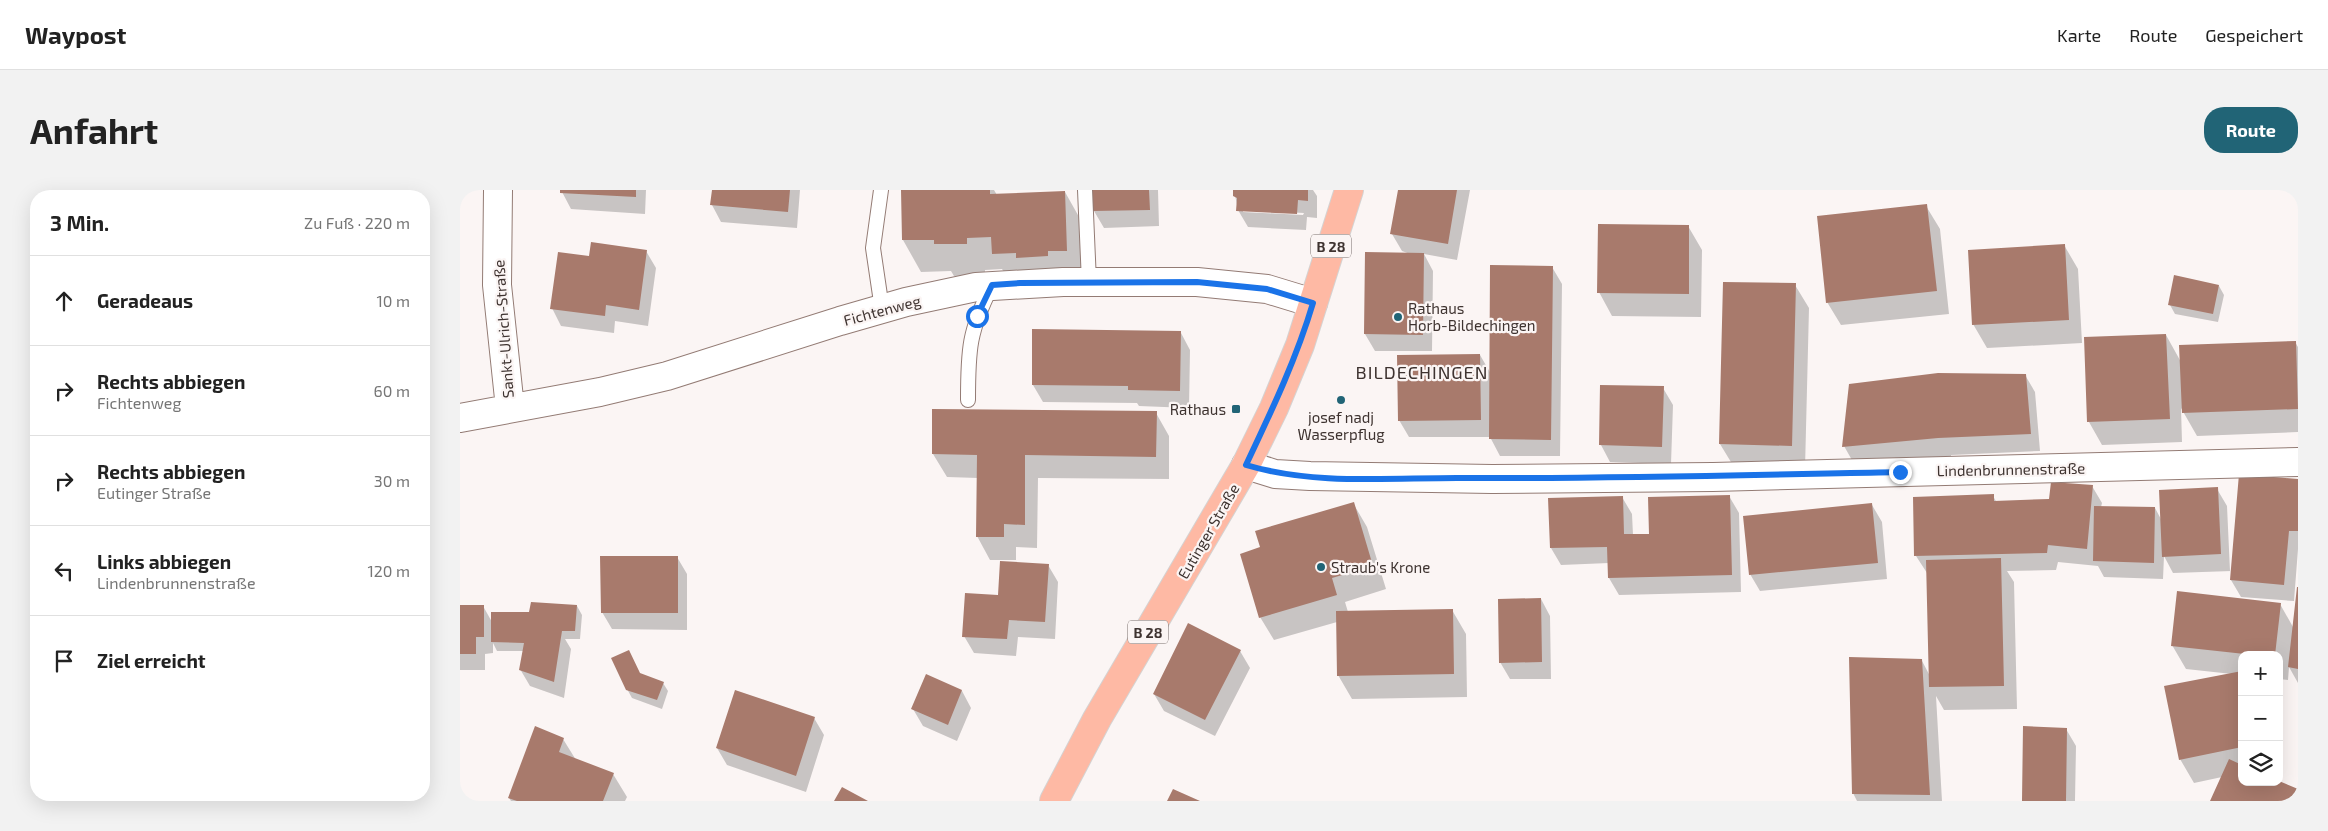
<!DOCTYPE html>
<html lang="de">
<meta charset="utf-8">
<style>
body{margin:0;font-family:"Exo 2",sans-serif;background:#f2f2f2;color:#222}
.controls{position:absolute;right:15px;bottom:15px;display:grid;overflow:hidden;border-radius:10px;box-shadow:0 5px 20px #0002}
.controls button{width:45px;height:45px;display:grid;place-items:center;padding:0;border:0;border-bottom:1px solid #e0e0e0;background:#fff;color:#222;font:25px sans-serif}
.stop{position:absolute;width:15px;height:15px;margin:-11px;border:4px solid #1a73e8;border-radius:50%;background:#fff}
.stop.end{background:#1a73e8;border-color:#fff;box-shadow:0 1px 5px #0008}
.list{margin:0;padding:0;list-style:none}
h2{display:flex;justify-content:space-between;align-items:center;height:65px;margin:0;padding:0 20px;font-size:21px}
h2 small{font-size:16px;font-weight:400;color:#767676}
.list li{display:grid;grid-template-columns:32px 1fr auto;gap:15px;align-items:center;box-sizing:border-box;height:90px;padding:0 20px;border-top:1px solid #e0e0e0}
.list b{display:block;font-size:19px;white-space:nowrap}
.list p{margin:0;font-size:16px;white-space:nowrap;color:#767676}
.list em{font-size:16px;font-style:normal;color:#767676}
.icon{flex:none;width:28px;height:28px;fill:none;stroke:currentColor;stroke-width:2;stroke-linecap:round;stroke-linejoin:round}
.map{position:relative;flex:none;width:1838px;height:611px;overflow:hidden;border-radius:20px}
header{display:flex;align-items:center;gap:30px;box-sizing:border-box;height:70px;padding:0 25px;background:#fff;border-bottom:1px solid #e0e0e0}
header strong{font-size:24px}
nav{display:flex;gap:28px;margin-inline-start:auto;font-size:18px}
.intro{display:flex;align-items:center;justify-content:space-between;box-sizing:border-box;height:120px;padding:0 30px}
h1{margin:0;font-size:35px}
.button{padding:12px 22px;border-radius:20px;background:#216476;color:#fff;font-size:18px;font-weight:700}
main{display:flex;gap:30px;padding:0 30px}
aside{flex:1;background:#fff;border-radius:20px;box-shadow:0 5px 20px #0002}
.map>svg:first-child{display:block}
</style>
<header>
<strong>Waypost</strong>
<nav><a>Karte</a><a>Route</a><a>Gespeichert</a></nav>
</header>
<div class="intro"><h1>Anfahrt</h1><a class="button">Route</a></div>
<main>
<aside>
<h2>3 Min.<small>Zu Fuß · 220 m</small></h2>
<ul class="list">
<li><svg class="icon" aria-label="ahead" viewBox="0 0 24 24"><path d="M12 20V5M6 11l6-6 6 6"/></svg><div><b>Geradeaus</b></div><em>10 m</em></li>
<li><svg class="icon" aria-label="right" viewBox="0 0 24 24"><path d="M7 20v-9h11M14 6l5 5-5 5"/></svg><div><b>Rechts abbiegen</b><p>Fichtenweg</p></div><em>60 m</em></li>
<li><svg class="icon" aria-label="right" viewBox="0 0 24 24"><path d="M7 20v-9h11M14 6l5 5-5 5"/></svg><div><b>Rechts abbiegen</b><p>Eutinger Straße</p></div><em>30 m</em></li>
<li><svg class="icon" aria-label="left" viewBox="0 0 24 24"><path d="M17 20v-9H6M10 6l-5 5 5 5"/></svg><div><b>Links abbiegen</b><p>Lindenbrunnenstraße</p></div><em>120 m</em></li>
<li><svg class="icon" aria-label="arrive" viewBox="0 0 24 24"><path d="M6 21V4h12l-3 4 3 4H6"/></svg><div><b>Ziel erreicht</b></div></li>
</ul>
</aside>
<div class="map">
<svg width="1838" height="611" viewBox="0 0 1838 611">
<rect width="100%" height="100%" fill="#fbf5f4"/>
<path fill="#0003" fill-rule="evenodd" d="M101,0h85l-1,24 -74,-5z
M253,0h87l-3,38 -76,-6 -9,-17z
M442,0h92l3,5 68,-3 18,32 2,59 -73,2 -10,-16 -17,1v5l-31,1 -3,-5 -30,1 -18,-32z
M634,0h64l1,36 -55,2 -10,-17z
M774,0h79l4,6v22l-10,-1 -1,13 -58,-3 -10,-17zM783,20l61,3 -1,2 -60,-3z
M939,0h71l-13,70 -33,-6 9,17 -1,80h-57l-10,-17 45,-80 -8,-3 -10,-17z
M1466,16l14,23 9,85 -108,11 -14,-23z
M1228,36l14,24 -1,67 -89,-1 -13,-24z
M1604,55l14,24 4,74 -95,5 -14,-24z
M186,61l10,17 -8,58 -33,-5 -1,12 -53,-7 -9,-18 38,-50z
M1092,77l10,17 -2,172h-60l-10,-19h-81l-10,-17 81,-65 11,19z
M1335,95l14,23 -4,161 -71,-2 -14,-23z
M1759,96l5,9 -6,27 -43,-8 -5,-9z
M721,143l9,17 -1,58 -50,-2 -2,-3 -94,-1 -10,-17z
M1706,145l15,27 114,-20 3,5v85l-101,4 -16,-28 1,34 -80,3 -13,-23 -4,-84z
M1565,185l10,17 5,59 -89,4v7l-94,7 -13,-23z
M1203,198l10,17 -2,59 -61,-2 -9,-17z
M696,223l13,23v43l-131,-1 -1,70 -21,-1v13h-26l-13,-24 1,-58 -31,-1 -14,-23z
M1838,290v69l-4,52 -53,-4 -10,-17 1,-9 -59,2 -9,-17 -1,23 -59,-2 -6,-11 -40,-4 -2,8 -49,1 7,11 3,127 -73,1 -8,-14 6,105h-85l-4,-8 69,-132 8,15 -3,-103 -11,-17 77,-60 4,7 53,-3 42,-14 10,17 -1,4 54,1 7,13 55,-32 10,17 3,65h2z
M1269,306l10,17 2,79 -122,3 -10,-17v-15l-48,2 -10,-17 71,-51 10,17 1,21h17z
M893,313l14,24 19,62 -41,13 3,10 104,-2 14,24 1,63 -115,2 -14,-24 -1,-53 -63,18 -14,-23 2,-69z
M1412,315l10,17 5,57 -127,12 -10,-17z
M217,367l10,17v56l-75,-1 -10,-17z
M588,375l10,17 -3,57 -37,-2 -2,19 -42,-3 -10,-17 35,-40z
M1838,397v96l-9,-16 -1,13 -9,-1v-24h-37v127l56,8v11l-76,-24 -28,6 -14,-24 52,-85 -46,-5 -14,-24 108,-41 13,23z
M1081,409l9,17 1,63h-41l-10,-17z
M0,416h23l9,16 38,-9 47,-7 5,9 -2,24h-15l6,10 -7,49 -34,-12 -10,-17 4,-18h-27l-4,-8v10l-8,1v16h-25z
M780,461l10,17 -35,68 -51,-25 -10,-17z
M181,485l22,8 5,8 -6,18 -30,-11 -5,-9z
M467,486l35,15 9,17 -14,33 -34,-15 -10,-17z
M354,528l10,17 -18,57 -79,-27 -10,-17z
M1606,539l10,17 -1,55h-52z
M103,549l13,21 37,14 14,23 -2,4h-114l-2,-3z"/>
<path fill="#a87a6c" d="M100,0h76v7l-76,-4z
M252,0h78l-2,22 -78,-7z
M441,0h89v4l75,-3 2,60h-19v5l-32,2v-5l-24,1 -1,-17 -24,1v6h-33v-4h-32z
M632,0h57l1,20 -57,1z
M773,0h75v11l-10,-1 -1,14 -61,-3 1,-13 -4,-2z
M938,0h59l-9,54 -58,-10z
M1467,14l10,87 -111,12 -9,-87z
M1138,34l91,1v69l-92,-1z
M131,52l56,8 -8,60 -33,-5 -1,11 -55,-7 8,-57 31,4z
M1605,54l4,76 -97,5 -4,-75z
M905,62l59,1 -1,82 -59,-1z
M1030,75l63,1 -2,174 -62,-1z
M1714,85l45,10 -6,29 -45,-9z
M1263,92l73,1 -4,163 -73,-2z
M572,139l149,2 -1,60 -52,-1v-4l-96,-1z
M1706,144l4,85 -83,3 -3,-85z
M1836,151l2,68 -116,4 -3,-68z
M1020,164l1,66 -83,1 -1,-66z
M1478,183l88,1 5,60 -93,4 -96,9 7,-63z
M1140,195l64,1 -2,61 -63,-2z
M472,219l225,2 -1,46 -131,-2v70l-21,-1v13h-28l1,-82 -45,-1z
M1779,284l59,5v52h-9l-5,54 -54,-5z
M1591,292l42,3 -6,64 -39,-4 -1,8 -133,3 -1,-59 81,-3v7l55,-2z
M1758,297l3,67 -59,3 -3,-67z
M1270,305l2,80 -124,3 -1,-31 -57,1 -2,-50 75,-2 1,38h25l-1,-37z
M894,312l19,64 -41,12 5,17 -78,23 -19,-64 20,-7 -5,-16z
M1412,313l6,60 -129,12 -6,-59z
M1634,316l61,1 -1,56 -61,-2z
M140,366h78v57h-77z
M1541,368l3,128 -75,1 -3,-127z
M540,371l49,3 -4,58 -36,-2 -2,19 -45,-2 3,-44 33,2z
M1837,397h1v82l-10,-2z
M1717,401l104,12 -6,52h-21l-83,-9z
M1081,408l1,64 -43,1 -1,-64z
M71,412l46,3 -2,26h-13l-8,51 -35,-12 5,-27 -33,-1v-30h38z
M0,415h24v32h-8v17h-16z
M993,419l1,65 -117,2 -1,-65z
M728,433l53,27 -36,70 -52,-26z
M169,460l11,23 24,9 -7,18 -31,-10 -15,-32z
M1389,467l73,2 8,136 -78,-1z
M1782,481v76l-63,13 -15,-74z
M466,484l36,16 -14,35 -37,-16z
M275,500l80,27 -19,59 -80,-28z
M75,536l29,12 -5,14 55,21 -11,28h-86l-9,-3z
M1563,536l44,2 -1,73h-44z
M1769,569l13,6v17l37,-1 19,8v12h-88z
M382,597l26,14h-34z
M713,599l27,12h-33z"/>
<g fill="none" stroke-linecap="round" stroke-linejoin="round">
<defs>
<path id="service" d="M421,0l-8,58 9,61
M625,0l4,92
M508,210c0,-51 1,-69 24,-115"/>
<path id="minor" d="M38,0l-1,95 13,123
M0,228l140,-26 67,-16 173,-55 66,-19 70,-15 87,-5h134l70,7 46,14
M786,275l29,9 35,2 182,3 221,-2 585,-15"/>
<path id="primary" d="M594,611l43,-82 149,-254 28,-57 26,-63 49,-155"/>
</defs>
<use href="#service" stroke="#937b74" stroke-width="16"/>
<use href="#minor" stroke="#937b74" stroke-width="30"/>
<use href="#primary" stroke="#d5d2d1" stroke-width="30"/>
<use href="#service" stroke="#fff" stroke-width="14"/>
<use href="#minor" stroke="#fff" stroke-width="28"/>
<use href="#primary" stroke="#feb9a4" stroke-width="28"/>
</g>
<g fill="none" stroke-linecap="round" stroke-linejoin="round">
<path stroke="#1a73e8" stroke-width="6" d="M517,126l15,-31 28,-2 177,-1 70,7 46,14c-17,57 -42,109 -67,162 67,20 141,13 211,13 148,1 296,-3 443,-6"/>
</g>
<g fill="#216476" stroke="#fbf5f4" stroke-width="2">
<circle cx="938" cy="127" r="5"/>
<circle cx="881" cy="210" r="5"/>
<rect x="771" y="214" width="10" height="10" rx="2.5"/>
<circle cx="861" cy="377" r="5"/>
</g>
<g text-anchor="middle" dominant-baseline="central" stroke-width="4.5" stroke-linejoin="round" paint-order="stroke">
<g fill="#fbf5f4" stroke="#776d6b" stroke-width="1">
<rect x="851" y="44.5" width="40" height="23" rx="4"/>
<rect x="668" y="430.5" width="40" height="23" rx="4"/>
</g>
<g font-size="14" font-weight="bold" fill="#3e3330">
<text x="871" y="56">B 28</text>
<text x="688" y="442">B 28</text>
</g>
<g font-size="15" fill="#3e3330" stroke="#fbf5f4" text-anchor="start">
<text x="948" y="118">Rathaus<tspan x="948" dy="17">Horb-Bildechingen</tspan></text>
<text x="766" y="219" text-anchor="end">Rathaus</text>
<text x="881" y="227" text-anchor="middle">josef nadj<tspan x="881" dy="17">Wasserpflug</tspan></text>
<text x="871" y="377">Straub's Krone</text>
</g>
<g font-size="15" fill="#3e3330" stroke="#fbf5f4">
<text transform="translate(422 120) rotate(-15)">Fichtenweg</text>
<text transform="translate(43 139) rotate(-94)">Sankt-Ulrich-Straße</text>
<text transform="translate(1551 279) rotate(-1)">Lindenbrunnenstraße</text>
<text transform="translate(748 341) rotate(-60)">Eutinger Straße</text>
</g>
<g font-size="18" letter-spacing="1" fill="#3e3330" stroke="#fbf5f4">
<text x="962" y="182">BILDECHINGEN</text>
</g>
</g>
</svg>
<div class="controls">
<button>+</button>
<button>−</button>
<button><svg class="icon" aria-label="layers" viewBox="0 0 24 24"><path d="M12 4l9 5-9 5-9-5zM3 14l9 5 9-5"/></svg></button>
</div>
<div class="stop" style="left:517px;top:126px"></div>
<div class="stop end" style="left:1440px;top:282px"></div>
</div>
</main>
